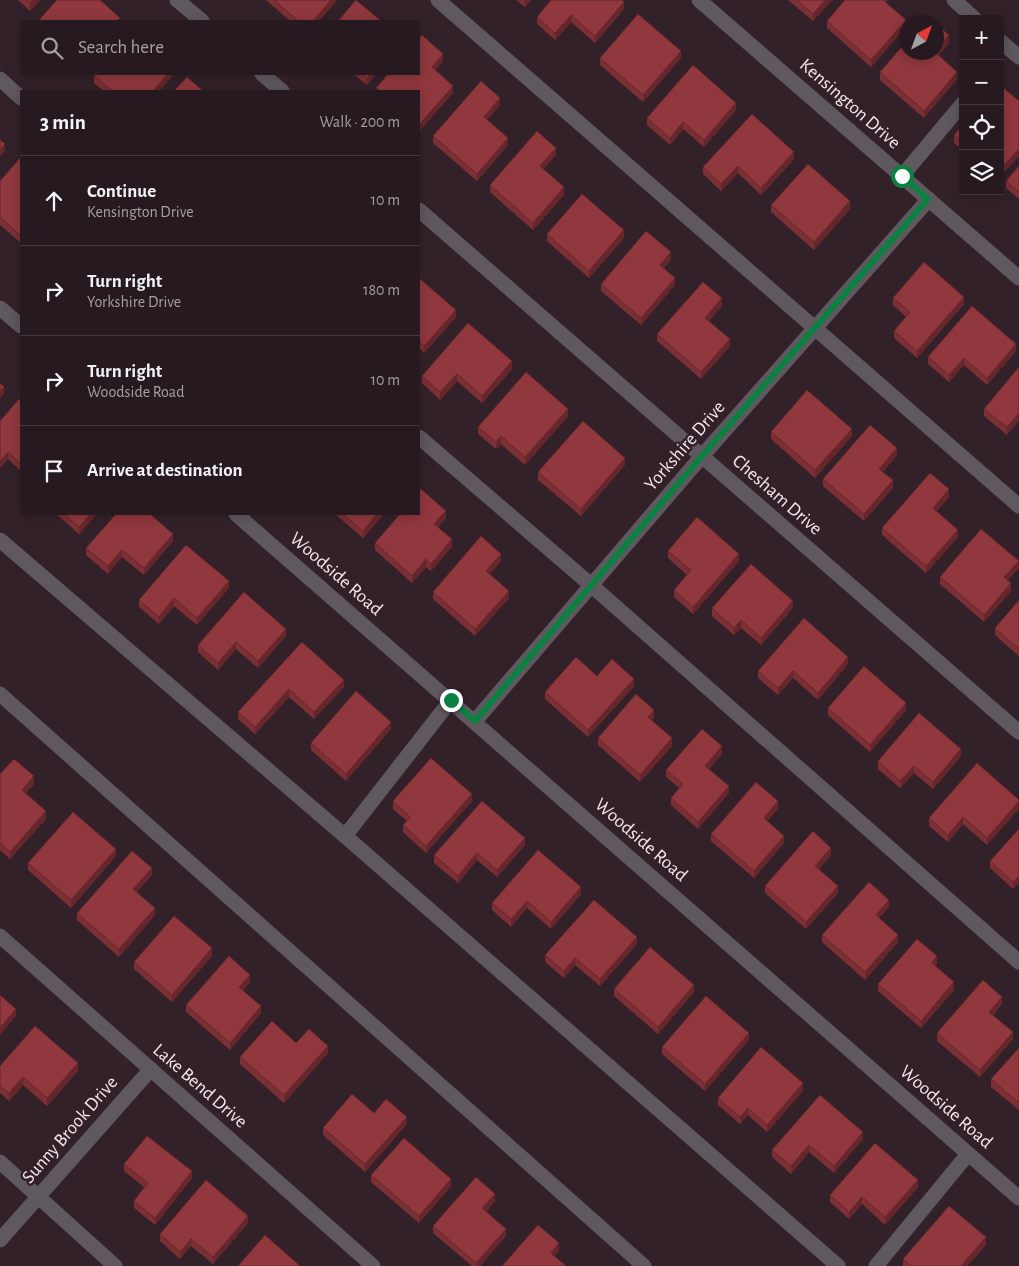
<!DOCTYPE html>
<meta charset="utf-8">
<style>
body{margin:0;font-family:"Alegreya Sans",sans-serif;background:#32262c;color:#f1f3f6}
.controls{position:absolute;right:15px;top:15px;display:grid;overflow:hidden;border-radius:0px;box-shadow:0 2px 12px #0003}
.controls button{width:45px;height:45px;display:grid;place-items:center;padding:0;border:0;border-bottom:1px solid #42383d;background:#26191f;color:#f1f3f6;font:25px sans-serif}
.compass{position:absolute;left:899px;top:15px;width:45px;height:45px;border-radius:50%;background:#26191f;box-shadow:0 2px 12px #0003;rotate:41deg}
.stop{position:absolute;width:15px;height:15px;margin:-11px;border:4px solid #0b8043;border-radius:50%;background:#fff}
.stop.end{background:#0b8043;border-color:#fff;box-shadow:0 1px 5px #0008}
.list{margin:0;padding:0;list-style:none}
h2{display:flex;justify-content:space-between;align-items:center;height:65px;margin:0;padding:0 20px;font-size:21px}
h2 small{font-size:16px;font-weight:400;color:#a4a0a4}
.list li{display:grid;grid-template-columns:32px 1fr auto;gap:15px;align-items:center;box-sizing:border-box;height:90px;padding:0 20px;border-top:1px solid #42383d}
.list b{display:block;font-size:19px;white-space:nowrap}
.list p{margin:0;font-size:16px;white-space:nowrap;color:#a4a0a4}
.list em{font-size:16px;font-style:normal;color:#a4a0a4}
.icon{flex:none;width:28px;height:28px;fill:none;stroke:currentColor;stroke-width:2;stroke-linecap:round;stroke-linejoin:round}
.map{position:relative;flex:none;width:1019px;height:1266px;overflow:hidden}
.search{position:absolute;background:#26191f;box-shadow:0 2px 12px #0003;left:20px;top:20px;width:400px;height:55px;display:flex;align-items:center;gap:12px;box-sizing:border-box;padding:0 18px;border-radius:0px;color:#a4a0a4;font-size:19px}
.panel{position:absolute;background:#26191f;box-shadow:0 2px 12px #0003;left:20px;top:90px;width:400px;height:425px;border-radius:0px}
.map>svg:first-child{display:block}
</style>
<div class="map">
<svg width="1019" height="1266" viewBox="0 0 1019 1266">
<rect width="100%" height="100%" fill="#332129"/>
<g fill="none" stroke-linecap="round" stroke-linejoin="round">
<path stroke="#5f585f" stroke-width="15" d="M177,0l25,21
M438,0l581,506
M699,0l320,278
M954,0l21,19
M1000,41l19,16
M262,74l20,17
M0,79l21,19
M902,176l61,-73
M419,210l600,522
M0,308l21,18
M419,437l172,148 428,377
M236,514l783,684
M0,540l345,296 106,-136
M0,694l644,572
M475,721l227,-265 227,-257
M345,836l493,430
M0,936l373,330
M0,1162l115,104
M0,1240l151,-171
M876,1266l92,-112"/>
</g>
<path fill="#7c3035" d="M18,0h22l-10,11z
M266,0h71l-18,21h-29z
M516,0h15l-6,7z
M788,0h44l-19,21z
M845,0h43l-3,2 21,25 -35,40 -44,-39v-7z
M624,9l-29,34 -24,-21 -16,18 -18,-16v-7z
M949,43l-11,13 19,23 -33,39 -44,-38v-8z
M600,58h81l-38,44 -43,-37z
M174,74l-15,17h-55l-10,-8v-8z
M353,74h23l-9,11z
M500,105l-13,15 21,25 -31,36 -44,-38v-7z
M736,110l-32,37 -21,-18 -13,16 -23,-20v-7z
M963,125v25l-9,-7v-8z
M556,155l-13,14 21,26 -31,35 -43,-38v-7z
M21,159v84l-21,-18v-44z
M794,159l-33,36 -23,-22 -17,18 -18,-17v-7z
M1019,166v33l-13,-11v-7z
M771,205l79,4 -36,41 -43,-38z
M547,234l77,4 -35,40 -42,-37z
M671,259l-7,9 11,17 -34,40 -40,-34v-7z
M419,278l37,39 -32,36 -5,-5z
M893,298l71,6 -47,54 -23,-20v-7l12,-14 -13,-12z
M722,306l-13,15 21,25 -29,33 -44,-38v-7z
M1016,351l-29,34 -23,-20 -15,17 -21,-18v-7z
M1019,367v53l-12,15 -23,-19v-7z
M512,369l-30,34 -25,-22 -17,19 -18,-17v-7z
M21,400v71l-13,-12 -8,9z
M568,416l-43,49 -24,-21 -5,5 -18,-15v-7z
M771,432l81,4 -37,42 -44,-39z
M897,455l-14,17 10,16 -29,33 -41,-35v-7z
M625,465l-44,51 -43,-36v-8z
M949,497l-13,14 22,26 -32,36 -44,-38v-7z
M56,514h41l-18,20z
M335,514h49l-21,24z
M446,518l-8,9 14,20 -21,24 -5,-4 -14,16 -37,-33v-7z
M173,541l-29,34 -22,-18 -14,17 -22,-19v-7z
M668,551l71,10 -46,53 -19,-17v-7l13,-15 -19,-17z
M501,561l-11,13 19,24 -34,38 -42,-37v-7z
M1019,568l-11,12 3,11 -27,31 -44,-38v-7z
M229,588l-32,37 -23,-19 -15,18 -20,-17v-7z
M1019,600v56l-24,-21v-7z
M712,608h81l-32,37 -20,-17 -7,7 -22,-19z
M286,636l-28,32 -22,-19 -18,21 -20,-18v-7z
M302,642l42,45 -30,32 -25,-22 -34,37 -17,-15v-7z
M848,664l-30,36 -25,-22 -15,17 -20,-17v-7z
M597,676l37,10 -46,51 -43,-38v-7z
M828,708l78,2 -36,42 -42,-37z
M654,718l-2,2 20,26 -32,36 -42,-37v-7z
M391,729l-45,52 -35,-31v-7z
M722,754l-13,15 20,24 -31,36 -27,-24v-7l8,-10 -13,-11v-7z
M961,756l-28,33 -19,-16 -14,15 -22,-19v-8z
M0,774l34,10 -9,9 21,26 -36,40 -10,-9z
M1019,800l-32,45 -24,-21 -15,18 -19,-16v-8z
M393,801h79l-46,52 -23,-21v-7l4,-4 -14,-12z
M778,809l-11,12 17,22 -30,35 -43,-37v-7z
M1019,829v54l-6,6 -23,-21v-7z
M525,845l-28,32 -20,-17 -19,23 -24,-20v-8z
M831,855l-12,14 19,24 -32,36 -41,-36v-7z
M116,856l-45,52 -43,-38v-7z
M152,875l-15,17 18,23 -36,42 -42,-37v-7z
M581,894l-30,35 -24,-21 -16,19 -19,-17v-7z
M889,907l-10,11 19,24 -33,38 -43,-38v-7z
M637,944l-37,42 -25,-21 -11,13 -19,-16v-7z
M212,956l-40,46 -38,-33v-7z
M937,964l-2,2 19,24 -33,38 -43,-37v-7z
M250,982l-7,8 18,23 -31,37 -44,-38v-7z
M614,989l80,3 -36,42 -44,-38z
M1002,1004l-9,11 20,24 -33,38 -43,-36v-8z
M749,1040l-44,51 -43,-37v-7z
M296,1043l32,10 -44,50 -44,-39v-7z
M1019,1048v62l-28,-23v-8z
M0,1066l78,5 -31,35 -24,-21 -14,16 -9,-8z
M803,1091l-36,41 -19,-17 -8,9 -22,-19v-7z
M820,1095l43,44 -29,34 -25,-21 -18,22 -19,-17v-7z
M374,1113l33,11 -42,48 -42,-37v-7z
M124,1164l68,14 -37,47 -21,-17v-7l10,-14 -20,-16z
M371,1175l80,11 -32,37 -48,-41z
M918,1187l-33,38 -23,-21 -13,15 -19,-17v-7z
M495,1201l-9,11 20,24 -26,30h-8l-39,-33v-7z
M248,1223l-35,41 -22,-18 -11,13 -20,-18v-7z
M986,1245l-19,21h-64v-7z"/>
<path fill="#65272b" d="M33,0h7l-10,11v-8z
M331,0h6l-18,21h-6z
M525,0h6l-6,7z
M825,0h7l-19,21v-7z
M624,2v7l-29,34v-7z
M571,15v7l-16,18v-7z
M906,20v7l-35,40v-7z
M949,35v8l-14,17v-8h1v-2z
M681,51v7l-38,44v-7z
M443,54v7l-11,14v-8z
M957,72v7l-33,39v-7z
M168,74h6l-15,17h-6z
M370,74h6l-9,11v-7z
M453,86v7l-34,39v-7z
M500,98v7l-16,19v-7z
M736,103v7l-32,37v-7z
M683,122v7l-13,16v-7z
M508,138v7l-31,36v-7z
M5,144v7l-5,6v-7z
M556,148v7l-16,18v-7z
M1019,149v7l-19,21v-7z
M794,152v7l-33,36v-7z
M738,166v7l-17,18v-7z
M564,187v8l-31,35v-7z
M850,201v8l-36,41v-8z
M624,230v8l-35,40v-7z
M671,252v7l-11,13v-7z
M675,278v7l-34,40v-7z
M964,297v7l-47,54v-7z
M722,298v8l-17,19v-7z
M456,310v7l-32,36v-7z
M730,339v7l-29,33v-7z
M1016,344v7l-29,34v-7z
M964,358v7l-15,17v-7z
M512,361v8l-30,34v-7z
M457,374v7l-17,19v-8z
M4,387v7l-4,4v-7z
M568,409v7l-43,49v-8z
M1019,412v8l-12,15v-8z
M852,429v7l-37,42v-8z
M501,436v8l-5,5v-7z
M897,448v7l-18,21v-7z
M8,452v7l-8,9v-7z
M625,458v7l-44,51v-7z
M893,480v8l-29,33v-7z
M949,489v8l-16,18v-7z
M446,511v7l-12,14v-8z
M91,514h6l-18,20v-7z
M377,514h7l-21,24v-7z
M958,530v7l-32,36v-7z
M173,534v7l-29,34v-7z
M452,539v8l-21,24v-7z
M122,550v7l-14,17v-8z
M501,554v7l-15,17v-7z
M739,554v7l-46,53v-7z
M426,559v8l-14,16v-7z
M1019,561v7l-15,16v-7z
M229,581v7l-32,37v-7z
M1011,583v8l-27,31v-7z
M509,591v7l-34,38v-7z
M174,598v8l-15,18v-7z
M793,601v7l-32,37v-7z
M741,620v8l-7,7v-7z
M286,629v7l-28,32v-7z
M236,642v7l-18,21v-7z
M848,657v7l-30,36v-7z
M793,671v7l-15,17v-7z
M634,679v7l-46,51v-7z
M344,680v7l-30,32v-7z
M289,689v8l-34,37v-7z
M906,703v7l-36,42v-7z
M654,710v8l-6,7v-8z
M391,722v7l-45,52v-7z
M672,738v8l-32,36v-7z
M722,746v8l-17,19v-7z
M961,749v7l-28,33v-7z
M914,766v7l-14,15v-7z
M34,776v8l-12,13v-7z
M729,786v7l-31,36v-7z
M472,794v7l-46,52v-7z
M778,801v8l-14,16v-7z
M1019,801v8l-32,36v-7z
M46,811v8l-36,40v-7z
M963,817v7l-15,18v-7z
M784,836v7l-30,35v-7z
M525,838v7l-28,32v-7z
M831,848v7l-16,18v-7z
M116,849v7l-45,52v-8z
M477,853v7l-19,23v-7z
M152,868v7l-19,21v-7z
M1019,876v7l-6,6v-7z
M838,886v7l-32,36v-7z
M581,887v7l-30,35v-7z
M889,900v7l-13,15v-7z
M527,901v7l-16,19v-8z
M155,908v7l-36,42v-8z
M898,935v7l-33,38v-8z
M637,937v7l-37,42v-7z
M212,948v8l-40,46v-7z
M937,956v8l-5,6v-7z
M575,958v7l-11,13v-7z
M250,975v7l-11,12v-7z
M954,982v8l-33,38v-7z
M694,985v7l-36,42v-7z
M1002,997v7l-13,15v-7z
M261,1006v7l-31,37v-7z
M16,1009v7l-16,19v-7z
M1013,1032v7l-33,38v-7z
M749,1033v7l-44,51v-7z
M328,1046v7l-44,50v-8z
M78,1063v8l-31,35v-8z
M23,1077v8l-14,16v-8z
M803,1083v8l-36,41v-7z
M748,1108v7l-8,9v-7z
M407,1117v7l-42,48v-8z
M863,1132v7l-29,34v-7z
M809,1145v7l-18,22v-8z
M192,1171v7l-37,47v-7z
M451,1179v7l-32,37v-7z
M918,1180v7l-33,38v-8z
M495,1194v7l-13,15v-8z
M862,1197v7l-13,15v-7z
M248,1216v7l-35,41v-7z
M506,1229v7l-26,30h-4v-3z
M986,1237v8l-19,21h-6z
M191,1239v7l-11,13v-7z
M559,1243v8l-8,9v-7z"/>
<path fill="#90383e" stroke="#65272b" d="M26,0h7l-3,3z
M57,0h43l20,18 -3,3h-79z
M274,0h57l-18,21h-15z
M356,0l25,21h-43z
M551,0h71l2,2 -29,34 -24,-21 -16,18 -18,-16z
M797,0h28l-12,14z
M845,0h38l23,20 -35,40 -44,-39z
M638,14l43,37 -38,44 -43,-37z
M928,17l7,5h-12z
M936,24l13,11 -13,15z
M422,35l21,19 -11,13 21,19 -34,39v-34h-39l-4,-3 12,-14h31v-35z
M906,42v10h29l22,20 -33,39 -44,-39z
M693,65l43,38 -32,37 -21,-18 -13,16 -23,-20z
M96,74h72l-15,17h-41l-18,-16z
M362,74h8l-3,4z
M187,77l16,14h-29z
M481,81l19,17 -16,19 24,21 -31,36 -44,-38z
M1000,85l19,16v48l-19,21z
M752,114l42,38 -33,36 -23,-22 -17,18 -18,-17z
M963,125v18l-9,-8z
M537,131l19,17 -16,18 24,21 -31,36 -43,-38z
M0,140l5,4 -5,6z
M20,158l1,1v77l-21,-19v-36z
M808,164l42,37 -36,41 -43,-37z
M1019,166v26l-13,-11z
M582,194l42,36 -35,41 -42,-37z
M646,231l25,21 -11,13 15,13 -34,40 -40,-34z
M924,262l40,35 -47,54 -23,-20 16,-19 -17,-14z
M419,278l37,32 -32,36 -5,-5z
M703,282l19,16 -17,20 25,21 -29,33 -44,-38z
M972,306l44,38 -29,34 -23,-20 -15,17 -21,-18z
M468,323l44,38 -30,35 -25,-22 -17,18 -18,-16z
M1019,367v46l-12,14 -23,-18z
M526,372l42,37 -43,48 -24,-21 -5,6 -18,-15z
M0,383l4,4 -4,4z
M807,390l45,39 -37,41 -44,-38z
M19,399l2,1v64l-13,-12 -8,9v-40z
M583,421l42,37 -44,51 -43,-37z
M870,425l27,23 -18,21 14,11 -29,34 -41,-35z
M930,473l19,16 -16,19 25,22 -32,36 -44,-38z
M421,489l25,22 -12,13 18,15 -21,25 -5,-5 -14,17 -37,-33 25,-29h19v-22z
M64,514h27l-12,13z
M116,514h34l23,20 -29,34 -22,-18 -14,16 -22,-18z
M343,514h34l-14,17z
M697,517l42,37 -46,53 -19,-17 17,-20 -23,-19z
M981,529l38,32 -15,16 7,6 -27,32 -44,-38z
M481,536l20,18 -15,17 23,20 -34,38 -42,-37z
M186,545l43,36 -32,37 -23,-20 -15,19 -20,-17z
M751,564l42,37 -32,37 -20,-18 -7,8 -22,-20z
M244,592l42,37 -28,32 -22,-19 -18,21 -20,-18z
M1019,600v49l-24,-21z
M804,618l44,39 -30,36 -25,-22 -15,17 -20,-17z
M302,642l42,38 -30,32 -25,-23 -34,38 -17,-15z
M576,657l21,19 15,-17 22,20 -46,51 -43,-38z
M864,666l42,37 -36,42 -42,-37z
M356,691l35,31 -45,52 -35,-31z
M636,694l18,16 -6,7 24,21 -32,37 -42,-37z
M919,713l42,36 -28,33 -19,-16 -14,15 -22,-20z
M702,729l20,17 -17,20 24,20 -31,36 -27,-24 12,-14 -17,-14z
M431,758l41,36 -46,52 -23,-21 7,-8 -17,-16z
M14,759l20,17 -12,14 24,21 -36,41 -10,-9v-69z
M977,763l42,37v1l-32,37 -24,-21 -15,18 -19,-17z
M756,782l22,19 -14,17 20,18 -30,35 -43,-37z
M482,801l43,37 -28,32 -20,-17 -19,23 -24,-21z
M73,812l43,37 -45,51 -43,-37z
M1019,829v47l-6,6 -23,-21z
M813,831l18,17 -16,18 23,20 -32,36 -41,-36z
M538,850l43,37 -30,35 -24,-21 -16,18 -19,-16z
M132,851l20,17 -19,21 22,19 -36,41 -42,-36z
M869,882l20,18 -13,15 22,20 -33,37 -43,-37z
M594,900l43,37 -37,42 -25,-21 -11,13 -19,-16z
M174,916l38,32 -40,47 -38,-33z
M917,939l20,17 -5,7 22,19 -33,39 -43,-37z
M650,947l44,38 -36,42 -44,-38z
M229,956l21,19 -11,12 22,19 -31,37 -44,-38z
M983,980l19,17 -13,15 24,20 -33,38 -43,-37z
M0,995l16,14 -16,19z
M706,996l43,37 -44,51 -43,-37z
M272,1021l24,22 13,-14 19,17 -44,49 -44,-38z
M35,1026l43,37 -31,35 -24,-21 -14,16 -9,-7v-20z
M761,1047l42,36 -36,42 -19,-17 -8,9 -22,-19z
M1019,1048v55l-28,-24z
M352,1094l22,19 12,-14 21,18 -42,47 -42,-36z
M820,1095l43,37 -29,34 -25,-21 -18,21 -19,-16z
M147,1136l45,35 -37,47 -21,-17 14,-18 -24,-19z
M404,1138l47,41 -32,37 -48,-41z
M875,1143l43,37 -33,37 -23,-20 -13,15 -19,-17z
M476,1177l19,17 -13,14 24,21 -30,34 -43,-37z
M206,1180l42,36 -35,41 -22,-18 -11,13 -20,-18z
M949,1206l37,31 -25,29h-50l-8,-7z
M538,1225l21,18 -8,10 15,13h-64z
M265,1235l35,31h-62z"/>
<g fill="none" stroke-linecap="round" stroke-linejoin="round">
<path stroke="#0b8043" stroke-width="6" d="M451,700l24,21 227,-265 226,-257 -26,-23"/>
</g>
<g text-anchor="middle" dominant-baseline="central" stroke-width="5" stroke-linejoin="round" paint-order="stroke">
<g font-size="19" fill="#f4e7ed" stroke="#332129">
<text transform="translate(850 104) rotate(41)">Kensington Drive</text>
<text transform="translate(685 446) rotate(-49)">Yorkshire Drive</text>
<text transform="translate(777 495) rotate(41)">Chesham Drive</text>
<text transform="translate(336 574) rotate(41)">Woodside Road</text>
<text transform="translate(641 840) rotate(41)">Woodside Road</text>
<text transform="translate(200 1086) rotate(41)">Lake Bend Drive</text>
<text transform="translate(946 1107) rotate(41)">Woodside Road</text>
<text transform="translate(70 1130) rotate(-49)">Sunny Brook Drive</text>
</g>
</g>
</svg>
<div class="controls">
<button>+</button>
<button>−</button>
<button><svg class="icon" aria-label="locate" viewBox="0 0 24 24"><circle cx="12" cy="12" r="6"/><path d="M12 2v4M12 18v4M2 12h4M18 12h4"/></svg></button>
<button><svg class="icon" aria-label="layers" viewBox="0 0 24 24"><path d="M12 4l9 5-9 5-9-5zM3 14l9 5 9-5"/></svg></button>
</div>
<svg class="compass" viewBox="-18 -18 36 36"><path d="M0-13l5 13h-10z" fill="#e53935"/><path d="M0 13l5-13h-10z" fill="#a4a0a4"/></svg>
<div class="stop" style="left:902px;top:176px"></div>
<div class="stop end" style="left:451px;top:700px"></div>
<div class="search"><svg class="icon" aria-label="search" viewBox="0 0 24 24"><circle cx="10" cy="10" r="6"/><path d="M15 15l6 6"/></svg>Search here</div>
<section class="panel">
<h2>3 min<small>Walk · 200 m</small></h2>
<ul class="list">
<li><svg class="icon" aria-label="ahead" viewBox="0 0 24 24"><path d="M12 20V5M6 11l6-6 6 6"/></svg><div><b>Continue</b><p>Kensington Drive</p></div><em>10 m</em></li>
<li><svg class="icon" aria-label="right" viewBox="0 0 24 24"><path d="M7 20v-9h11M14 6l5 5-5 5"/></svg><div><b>Turn right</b><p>Yorkshire Drive</p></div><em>180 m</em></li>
<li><svg class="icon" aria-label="right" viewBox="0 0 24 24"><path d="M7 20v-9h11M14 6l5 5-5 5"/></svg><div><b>Turn right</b><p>Woodside Road</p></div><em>10 m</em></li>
<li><svg class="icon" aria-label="arrive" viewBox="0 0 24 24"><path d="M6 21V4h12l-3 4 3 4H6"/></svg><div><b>Arrive at destination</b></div></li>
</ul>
</section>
</div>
